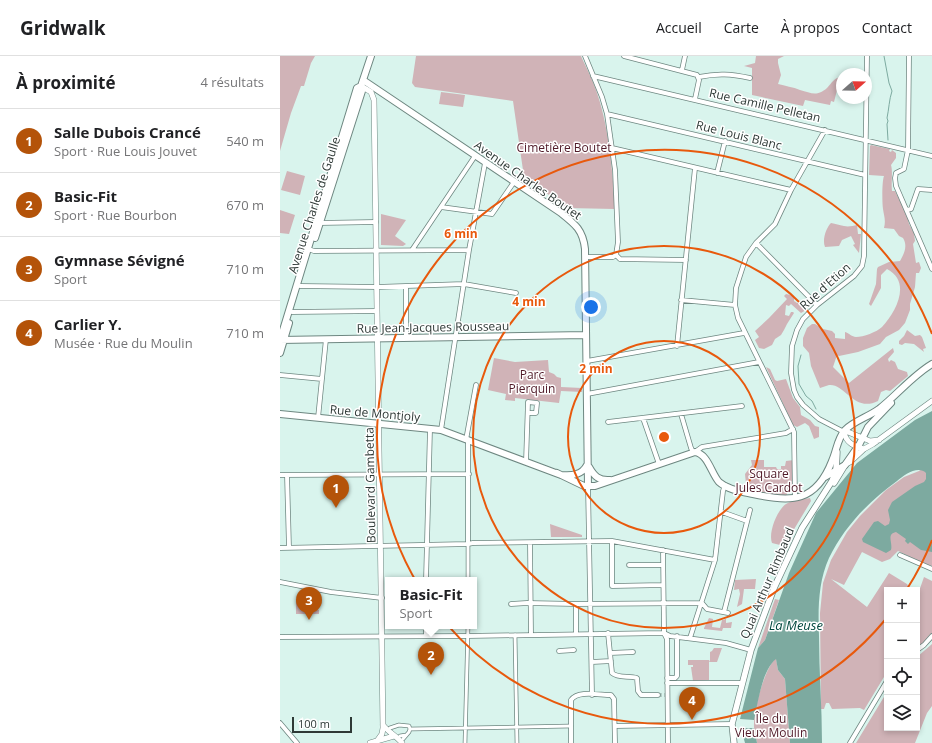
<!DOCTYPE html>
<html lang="fr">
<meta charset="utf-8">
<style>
body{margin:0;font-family:"Open Sans",sans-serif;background:#f2f2f2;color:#202124}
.controls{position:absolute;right:12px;bottom:12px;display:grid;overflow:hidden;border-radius:0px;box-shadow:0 2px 6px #0003}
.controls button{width:36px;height:36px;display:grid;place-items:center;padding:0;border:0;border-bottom:1px solid #e0e0e0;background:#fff;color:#202124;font:20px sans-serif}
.compass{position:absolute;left:556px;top:12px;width:36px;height:36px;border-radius:50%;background:#fff;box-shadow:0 2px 6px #0003;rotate:70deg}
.scale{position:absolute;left:12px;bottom:10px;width:60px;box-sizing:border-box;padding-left:4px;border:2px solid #2e3936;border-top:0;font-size:11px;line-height:14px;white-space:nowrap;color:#2e3936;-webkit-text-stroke:3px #fff;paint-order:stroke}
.you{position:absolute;left:311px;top:251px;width:14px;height:14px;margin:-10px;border:3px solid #fff;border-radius:50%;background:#1a73e8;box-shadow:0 0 0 6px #1a73e833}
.badge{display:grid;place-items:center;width:26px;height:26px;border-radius:50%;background:#b45309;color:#fff;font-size:13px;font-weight:700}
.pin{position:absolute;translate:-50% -33px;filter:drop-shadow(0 1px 2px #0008)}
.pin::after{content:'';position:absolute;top:21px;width:14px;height:12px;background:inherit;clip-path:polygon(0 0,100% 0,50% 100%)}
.popup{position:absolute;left:105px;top:521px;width:92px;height:52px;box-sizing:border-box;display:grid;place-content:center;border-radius:0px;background:#fff;filter:drop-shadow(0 1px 3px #0005);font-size:13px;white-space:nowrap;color:#757577}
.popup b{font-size:15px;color:#202124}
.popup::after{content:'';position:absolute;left:50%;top:100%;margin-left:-8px;border:8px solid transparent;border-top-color:#fff}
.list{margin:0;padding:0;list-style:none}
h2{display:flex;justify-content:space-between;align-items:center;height:52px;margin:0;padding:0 16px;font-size:17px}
h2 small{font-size:13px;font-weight:400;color:#757577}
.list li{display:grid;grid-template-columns:26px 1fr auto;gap:12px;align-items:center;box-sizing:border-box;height:64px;padding:0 16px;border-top:1px solid #e0e0e0}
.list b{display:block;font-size:15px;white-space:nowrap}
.list p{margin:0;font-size:13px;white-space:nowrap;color:#757577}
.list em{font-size:13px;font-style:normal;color:#757577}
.icon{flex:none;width:22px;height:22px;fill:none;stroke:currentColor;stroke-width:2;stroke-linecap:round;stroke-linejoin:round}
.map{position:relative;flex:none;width:652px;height:687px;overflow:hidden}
header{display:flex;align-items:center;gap:24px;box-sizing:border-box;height:56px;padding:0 20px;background:#fff;border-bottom:1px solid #e0e0e0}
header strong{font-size:19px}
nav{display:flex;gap:22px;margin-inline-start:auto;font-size:14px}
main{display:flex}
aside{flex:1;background:#fff}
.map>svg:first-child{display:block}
</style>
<header>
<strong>Gridwalk</strong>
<nav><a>Accueil</a><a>Carte</a><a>À propos</a><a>Contact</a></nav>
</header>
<main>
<aside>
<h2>À proximité<small>4 résultats</small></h2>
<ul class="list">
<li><span class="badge">1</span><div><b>Salle Dubois Crancé</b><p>Sport · Rue Louis Jouvet</p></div><em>540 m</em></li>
<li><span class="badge">2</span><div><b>Basic-Fit</b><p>Sport · Rue Bourbon</p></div><em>670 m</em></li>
<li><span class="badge">3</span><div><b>Gymnase Sévigné</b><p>Sport</p></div><em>710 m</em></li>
<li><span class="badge">4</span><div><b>Carlier Y.</b><p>Musée · Rue du Moulin</p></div><em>710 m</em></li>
</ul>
</aside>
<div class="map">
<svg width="652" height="687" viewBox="0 0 652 687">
<rect width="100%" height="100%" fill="#d9f4ed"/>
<path fill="#d0b3b7" d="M0,0h35l-4,7 -7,23h-3l-10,27 -11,38z
M136,0h165c6,13 13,26 17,40 11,33 15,78 17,113l-48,-1 -43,-31 -11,-76 -98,-14 -3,-4z
M476,0h28l-6,3v4l3,12 -3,9c7,2 15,3 22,6 11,3 17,7 27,-2 5,-5 7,-11 15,-11v13h-5l-3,12 -3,-1 -1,4 -25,-5 -2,6 -51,-11v-27l-8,-2 11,-3z
M161,36l24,3 -2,12 -24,-3z
M591,89l19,4 -1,2 2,1 1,-2 4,3v5l-5,7c2,7 0,18 1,26h3l12,24 2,9 5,9 1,8 -2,3 3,19 3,-1 2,6 -2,5h-3l-1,14 -5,17v6l-5,13 -6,7 -13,7 -6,7 -22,8 -19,4 -2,-1 -4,12 16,16 44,-35 1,4 -6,7 1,3 2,-2 4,2 3,7 9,3 1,4 -18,15 -4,-1 -5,2 -3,9c-24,12 -33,-18 -49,-16 -3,1 -6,2 -9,3l-9,-22 -2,-13 -6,-7v-8l4,-10 5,-4h3l8,5 9,2 3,3v4l10,1v-7c4,1 7,5 11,5 7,0 21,-5 26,-10 14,-15 30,-45 5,-58l-6,6v13l-10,18 -2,-2 7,-20 1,-15 1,-2 11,-5 11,-1c4,-7 8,-15 3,-23l-4,-2 -5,-7 -10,-1c2,-8 0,-12 -1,-19 -1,-7 -1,-28 1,-33l-15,-1 1,-29z
M7,115l18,5 -5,19 -19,-5z
M0,154l15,5 -6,19 -9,-1z
M101,158l25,6 -11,16 11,8 -3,2 -22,-1z
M551,167c5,1 8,2 13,3 4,1 9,0 13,-1l1,9h3l-2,19 -6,-8 2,-1 -4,-8 -9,4 -3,6 -14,1c-3,-7 1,-19 6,-24z
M506,238l8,2v5l3,2h5l5,5 -1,2 -5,3 -10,-9 -2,2 -3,-1 -1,10 4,1 2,-4h2l1,1 -7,11 -3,6 -3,5 -6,4 -3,6 -8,4 -5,-1 -4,-8 4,-3 -4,-6 14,-13 18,-19 -3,-3z
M627,274l8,6 5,-1 2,2 4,11 -3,1 1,3 -10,-8 -9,-1 -3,2 -3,-1v-3l5,-5z
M214,302l21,4 33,-2 1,12 5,2 3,3 4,1v9l21,1v4l-21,-1 -2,12 -44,-5v3l-10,-1 1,-6 -18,-4z
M486,311l4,2 5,11 2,1 9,-2 7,19 7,9 1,8 9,5 5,6 4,1v10l-5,2 -5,-13 -4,-3 -8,4 -4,-2z
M471,404h13v7h12l1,2h4v-3h4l1,-5 8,-1v29l-7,1v6h-10l-19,-4 -1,-4 -2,-1 -1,-1 -8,-2 -1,-10 7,-9z
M652,406v104l-7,-2 -27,-13 -8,8 -8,3 -20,-10 -18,33 -13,-6 36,28 22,-34 18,11 4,6h-24v82l-23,38 -4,-2 -28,1 -3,-6h-3l-2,6h-3l-1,-96 3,-30 8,-23 16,-28 13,-16 26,-26 18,-13 15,-6z
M530,442l1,3 -27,45 -12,-3c-4,-10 5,-33 14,-39 6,-4 17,-5 24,-6z
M270,468l32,11v2h-31z
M644,521l8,4v52l-10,11 -5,1v-51h1z
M476,523l-1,10h-11l-2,15 -5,3 3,-13 -1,-5 -5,1 1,-10z
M495,543l4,1 -14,40 -7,8z
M16,545l18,4v2l-5,1 -1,-3h-2v2h-3v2l16,1v4h-23z
M429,562l4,1 -1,8 8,1 2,-8h2l1,-1h1v4l6,-1 -1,6h-8l-1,3 -18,-2v-1z
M652,588v62l-5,7 -12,30h-59l31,-51v36h30v-71z
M434,592h8l-5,14h-8v4h-5h5v14l-16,1 -2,-14h2v-2h-5v-5h21l1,2v-10l2,-1z
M496,602l2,12 7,9 5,64h-33c-1,-5 -3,-10 -3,-16 -1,-15 10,-58 22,-69z"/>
<path fill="#7daaa0" d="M652,355v141l-11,-2 -11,-8 -2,2 -3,-3 1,-2 -10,-7c-10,2 -3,11 -5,18l-5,3 -23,-11 -1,-3 12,-17 4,-1 7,5 4,-2 1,-4 -2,-10 4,-8 23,-16 9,-4 2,-3v-6c-8,-8 -22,2 -29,8 -28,20 -53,46 -68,77 -11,24 -11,52 -10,78 0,36 3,71 3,107h-32l-5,-64 -7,-9 -2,-11c-14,11 -18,44 -22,61l-14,-1 18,-71 7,-8 24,-67 27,-60 41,-50 58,-43z
M461,672h13l3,15h-12z"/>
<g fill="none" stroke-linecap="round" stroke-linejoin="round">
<path stroke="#7daaa0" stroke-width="1" d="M604,0l5,27 3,8c-3,9 -3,18 -5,27l1,3 -1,3 1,16
M521,299l-3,11 1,18 7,12 6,5 4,8"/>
<path stroke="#b7cfc8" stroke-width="4" stroke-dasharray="4 2" stroke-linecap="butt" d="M378,639h7"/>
<defs>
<path id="pedestrian" d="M188,524v-36
M235,579l2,108
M110,672l9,-3 10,1 1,3
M130,673l161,-3
M120,680l6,-1
M123,683l6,-7 1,-3
M185,687l3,-117"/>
<path id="minor" d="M305,0l17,41 5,17 8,56 3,72 -2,13
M344,0l73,19 2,5 -4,19
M629,0l-1,94 -4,19 -8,4 -1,5 1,8 36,83
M402,14l3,-14
M313,20l339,80
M419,21c19,-4 32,-3 51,1
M327,58l258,61
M332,92l179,42
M437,117l8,-32
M161,151l51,7 22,-32
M627,154l4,-1 7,-20 14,1
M39,167l57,-1
M476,187l61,62
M31,194l3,1 155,-1
M132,194l63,-94
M336,199l4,4 66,1
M306,201h27l3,-2
M20,230l77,1 87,-3 52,9
M401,244l54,5
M12,256l85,-1
M126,282v-52
M397,290l18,-178
M307,305l157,-28
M0,319l42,4
M307,338l172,-32
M401,358l10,34 2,4
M38,362l8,-79
M363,362l16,46
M328,366l134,-16
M161,374l28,-180 16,-87
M564,376l-25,-13 -16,-14 -6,-8 -3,-7 -3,-17 1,-27 5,-16 6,-11 14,-14 37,-29 8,-10 2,-10 3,-200
M186,384l10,-55
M188,385v103
M415,396l7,-5 84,-14 7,-4
M246,406l2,-60 9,1 -1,10h-8
M0,419l189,-1
M7,419l2,73
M308,431l4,208
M515,442l-1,-66 -56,-114 -3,-13 1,-17 10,-31 10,-14 19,-19 16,-34 34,-60
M442,456l25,9
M332,485v45l51,-1
M250,487l1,92
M0,492l188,-4 5,-1 139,-2 103,19
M383,494l1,83 3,6 1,104
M620,499l32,14
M349,509h34
M146,524l4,-151
M0,526l51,10 51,6
M231,548l16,-1 49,1 126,-1 5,6 21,4
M296,548v30
M444,556l26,-102
M146,570v10
M328,577l4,40c7,6 17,2 25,5l1,13 3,4h17
M0,581l187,-1 197,-3 6,3 56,7 25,7
M410,582l25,-78 8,-69 2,-6
M637,594l7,-5 8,-9
M279,595l15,-1
M330,597l23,-1
M312,606l19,-1
M387,622h8l2,-2v-40
M387,627h75
M0,667l17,20
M335,670l117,-2
M291,687v-43c7,-10 28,-5 40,-5l3,4 1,44
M570,687l37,-62"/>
<path id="tertiary" d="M81,30l10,6 3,8 9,628 -1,6 -5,7
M599,384l-9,1 -22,-9h-4c2,11 10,14 20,17l9,-5 59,-43
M566,408l4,-2 14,-13
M103,669c6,8 14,11 19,18
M90,687l24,-7"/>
<path id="secondary" d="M554,427l11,-18
M454,687l-2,-19 19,-74 23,-62 28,-60 30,-47 4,-10 1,-19"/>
<path id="primary" d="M83,24l198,133c14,11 22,17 24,36l3,238
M81,30l-4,2 -77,252 306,-5
M35,182l47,-147 -1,-5 10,-30
M0,297l9,-30
M0,358l161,16 120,45c11,1 21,0 26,-10
M309,411c5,9 10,14 21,13
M277,417l27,13h11l100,-34c13,2 16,21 24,30 9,8 24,10 34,12 39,9 63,8 79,-33 5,-11 5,-22 13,-31 9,-9 23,-13 34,-21 18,-14 33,-33 53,-45
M545,421l20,-12 14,-20 9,-18 23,-24"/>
</defs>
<use href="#pedestrian" stroke="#6e8781" stroke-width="4.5"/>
<use href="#minor" stroke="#6e8781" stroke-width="5.5"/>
<use href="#tertiary" stroke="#6e8781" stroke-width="6"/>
<use href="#secondary" stroke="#6e8781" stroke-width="7"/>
<use href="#primary" stroke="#6e8781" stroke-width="8"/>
<use href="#pedestrian" stroke="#fff" stroke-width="3"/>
<use href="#minor" stroke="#fff" stroke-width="4"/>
<use href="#tertiary" stroke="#fff" stroke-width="5"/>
<use href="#secondary" stroke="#fff" stroke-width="5.5"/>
<use href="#primary" stroke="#fff" stroke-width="6"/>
</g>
<g fill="none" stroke="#e8590c" stroke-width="2">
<circle cx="384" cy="381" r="96"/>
<circle cx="384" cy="381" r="191"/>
<path d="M652 484A287 287 0 0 1 627 533M605 564A287 287 0 1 1 652 278"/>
</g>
<g text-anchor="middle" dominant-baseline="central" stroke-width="3" stroke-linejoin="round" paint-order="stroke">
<g font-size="12" fill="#2e3936" stroke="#fff">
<text transform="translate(485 49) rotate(13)">Rue Camille Pelletan</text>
<text transform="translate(459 79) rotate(14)">Rue Louis Blanc</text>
<text transform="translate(248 124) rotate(35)">Avenue Charles Boutet</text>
<text transform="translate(34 149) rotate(-72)">Avenue Charles de Gaulle</text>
<text transform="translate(545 230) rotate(-42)">Rue d'Etion</text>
<text transform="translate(153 271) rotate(-1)">Rue Jean-Jacques Rousseau</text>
<text transform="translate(95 357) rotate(5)">Rue de Montjoly</text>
<text transform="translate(90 429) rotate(-91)">Boulevard Gambetta</text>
<text transform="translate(487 527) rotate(-67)">Quai Arthur Rimbaud</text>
</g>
<g font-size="12" fill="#501a28" stroke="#fff">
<text x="284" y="91">Cimetière Boutet</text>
<text x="252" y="318">Parc<tspan x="252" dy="14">Pierquin</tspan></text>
<text x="489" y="417">Square<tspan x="489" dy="14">Jules Cardot</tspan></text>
<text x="491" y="662">Île du<tspan x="491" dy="14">Vieux Moulin</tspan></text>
</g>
<g font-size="13" font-style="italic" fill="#02483e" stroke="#fff">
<text x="516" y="569">La Meuse</text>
</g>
</g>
<circle cx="384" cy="381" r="6" fill="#e8590c" stroke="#fff" stroke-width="2"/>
<g font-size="12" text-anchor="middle" font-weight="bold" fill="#e8590c" stroke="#fff" stroke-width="3" stroke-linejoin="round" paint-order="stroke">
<text x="181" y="182">6 min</text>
<text x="249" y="250">4 min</text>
<text x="316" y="317">2 min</text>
</g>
</svg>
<div class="controls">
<button>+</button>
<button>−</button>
<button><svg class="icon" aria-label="locate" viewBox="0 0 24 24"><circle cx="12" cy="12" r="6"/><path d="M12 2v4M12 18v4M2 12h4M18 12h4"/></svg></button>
<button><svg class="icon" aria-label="layers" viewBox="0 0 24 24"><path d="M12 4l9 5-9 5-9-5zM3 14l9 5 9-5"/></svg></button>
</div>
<svg class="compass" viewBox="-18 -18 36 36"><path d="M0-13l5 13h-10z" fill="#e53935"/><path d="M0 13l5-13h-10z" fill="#757577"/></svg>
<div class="scale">100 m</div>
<div class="you"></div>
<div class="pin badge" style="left:56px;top:452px">1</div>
<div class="pin badge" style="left:151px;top:619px">2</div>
<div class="popup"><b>Basic-Fit</b>Sport</div>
<div class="pin badge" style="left:29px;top:564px">3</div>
<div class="pin badge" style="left:412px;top:664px">4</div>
</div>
</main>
